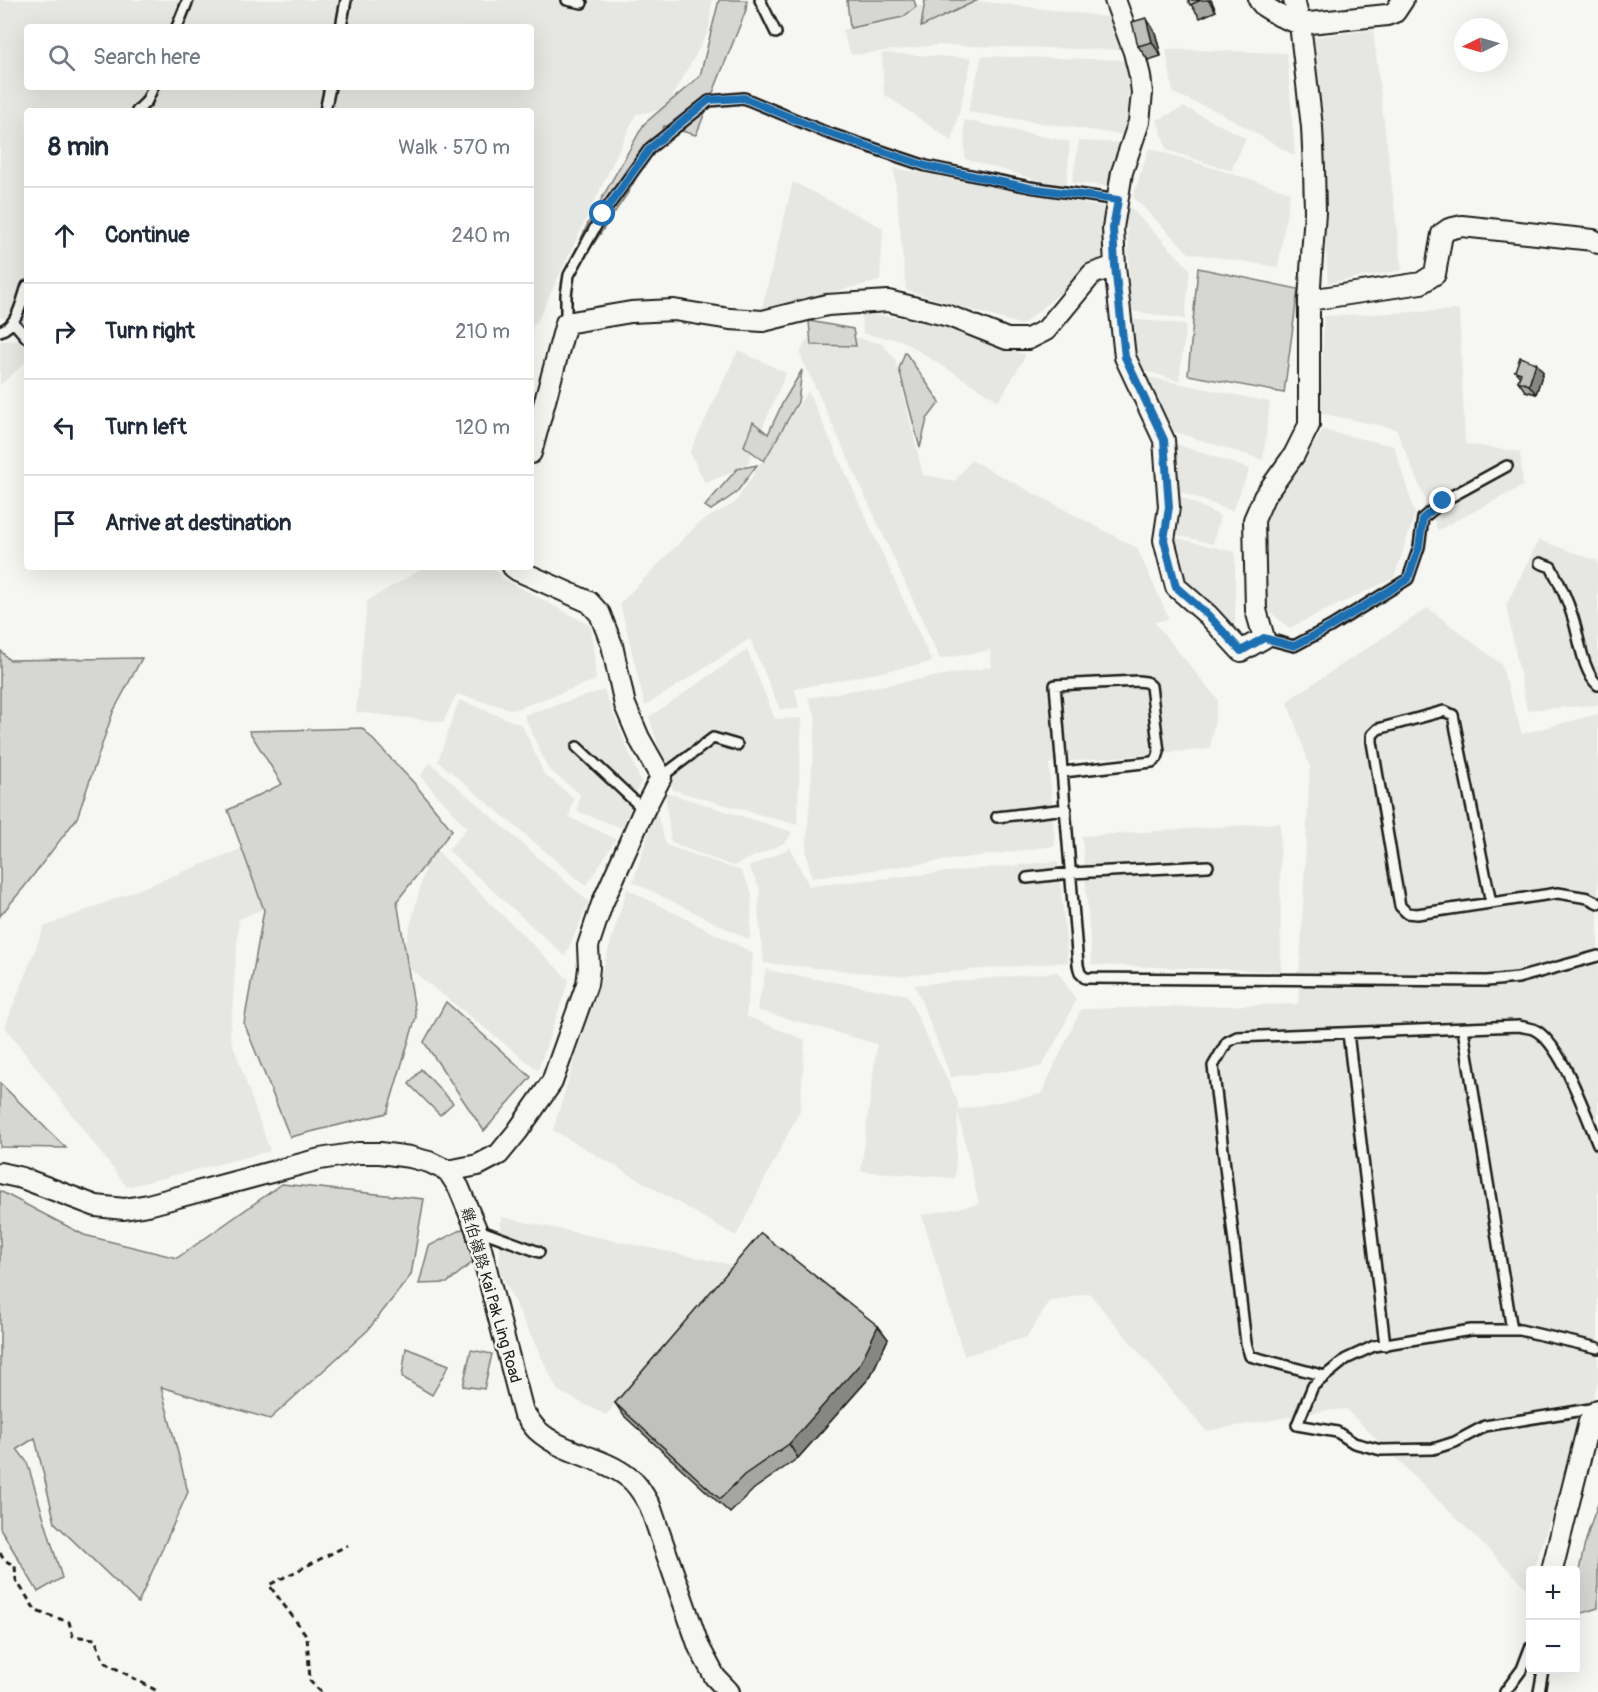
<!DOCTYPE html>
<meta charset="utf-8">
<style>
body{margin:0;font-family:Pangolin,"LXGW WenKai TC",sans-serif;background:#f2f2f3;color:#1f2937}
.controls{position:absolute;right:18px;bottom:18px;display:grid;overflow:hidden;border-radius:6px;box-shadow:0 6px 24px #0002}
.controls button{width:54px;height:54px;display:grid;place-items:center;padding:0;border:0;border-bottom:2px solid #e0e1e3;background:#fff;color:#1f2937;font:30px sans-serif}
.compass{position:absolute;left:1454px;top:18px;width:54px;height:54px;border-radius:50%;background:#fff;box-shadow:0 6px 24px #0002;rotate:265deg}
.stop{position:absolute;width:18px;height:18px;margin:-14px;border:4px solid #1f6fb2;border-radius:50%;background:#fff}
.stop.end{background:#1f6fb2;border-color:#fff;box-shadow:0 2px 6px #0008}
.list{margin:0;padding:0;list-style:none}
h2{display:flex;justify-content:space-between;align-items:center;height:78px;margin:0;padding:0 24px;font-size:26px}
h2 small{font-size:20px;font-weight:400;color:#747a83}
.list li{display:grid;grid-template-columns:39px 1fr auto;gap:18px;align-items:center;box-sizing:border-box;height:96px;padding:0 24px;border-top:2px solid #e0e1e3}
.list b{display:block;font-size:22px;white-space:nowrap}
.list em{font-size:20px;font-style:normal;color:#747a83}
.icon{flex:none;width:33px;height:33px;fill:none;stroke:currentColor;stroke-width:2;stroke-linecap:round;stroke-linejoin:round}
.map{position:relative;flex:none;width:1598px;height:1692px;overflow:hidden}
.search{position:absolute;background:#fff;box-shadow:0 6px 24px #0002;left:24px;top:24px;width:510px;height:66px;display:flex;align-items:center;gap:15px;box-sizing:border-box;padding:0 21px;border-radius:6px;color:#747a83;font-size:22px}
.panel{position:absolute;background:#fff;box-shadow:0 6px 24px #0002;left:24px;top:108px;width:510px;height:462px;border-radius:6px}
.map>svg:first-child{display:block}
</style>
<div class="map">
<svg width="1598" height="1692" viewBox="0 0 1598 1692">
<rect width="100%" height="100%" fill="#f6f6f2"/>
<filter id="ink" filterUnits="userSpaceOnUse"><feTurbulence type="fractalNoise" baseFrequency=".0167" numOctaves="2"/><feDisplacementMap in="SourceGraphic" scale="12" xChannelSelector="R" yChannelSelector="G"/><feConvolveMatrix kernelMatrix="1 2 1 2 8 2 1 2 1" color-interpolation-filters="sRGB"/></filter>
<g filter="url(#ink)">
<path fill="#e6e6e2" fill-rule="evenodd" d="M0,0h712l-3,30 -43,79 -30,5 -97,204 -8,11v-218h-504v216l-27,-10zM27,27h504v60h-504z
M941,0h29l138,17 13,33 -184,-5 -86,10 -9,-25z
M1373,30l29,240 -74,13 -14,-246z
M1166,49l121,4 8,103 -72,-42 -50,-21z
M882,53l90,5 -20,83 -68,-47z
M982,56l145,4 3,76 -162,-24z
M1184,107l62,31 -15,33 -64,-21 -10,-30z
M964,120l106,22 -4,46 -101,-29z
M1079,141l45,2 -16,43 -36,-3z
M1149,148l141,44 -12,75 -89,-14 -56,-56z
M894,168l209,39 4,46 -85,72 -116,-35z
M793,182l90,46 -3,53 -118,27z
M1126,203l64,66 -5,50 -54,-8z
M1459,310l6,134 55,8 3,34 -85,44 -42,-101 -76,-16 4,-97z
M861,313l63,8 102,34 -27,46 -98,-61 -38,-6z
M1127,319l59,5 -7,57 -39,-12z
M845,335l37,9 13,15 28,116 32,6 16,-21 166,88 32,71 -15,3 64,78 -8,49 -161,14 6,83 -243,32 -6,-26 10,-135 -8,-19 184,-31 -2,-17 -50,9 -140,-305 7,-15z
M27,340v21l-27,24v-44z
M738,350l48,23 -40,94 -41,16 -15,-31z
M1143,376l127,26 -7,58 -97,-31z
M808,391l124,271 -137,27 4,19 -19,1 -30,-70 -105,67 -25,-103 80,-81 35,-19z
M1323,430l71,16 21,68 -21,64 -105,50 -22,-19 -5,-86z
M1173,443l77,26 -18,42 -59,-22z
M1174,493l46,23 -7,28 -44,-11z
M1172,537l63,15v83l-56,-34z
M1539,540l59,21v144l-71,5 -21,-105z
M425,567h68l11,12 87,47 5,54 -83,30 -56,-16 -14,28 -87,-10 11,-111z
M1428,608l73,56 21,70 76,-20v669l-65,187h-3v8l-3,10 -181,-179 -22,2 -118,20 -117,-138 -40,9 -22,35 -63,19 -42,-141 57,-11 -21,-92 -3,66 -94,-7 16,-127 -120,-34 9,-40 141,25 51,107v8l83,-16 40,-85 217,-5 12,-238 -23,-65z
M747,650l28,69 27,-1 -5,107 -124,-35 -24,-73z
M604,690l37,92 -19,46 -45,-17 3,-17 -32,-25 -24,-54z
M459,700l63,25 22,49 30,24 -5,19 47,22 -30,47 -148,-125z
M430,763l159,139 -24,54 -117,-106 19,-22 -47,-52z
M665,792l127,40 -6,10 -53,24 -62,-23z
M656,811l10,34 75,26 11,22 -2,47 -117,-58z
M1280,823l1,148 -189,-6 -10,-129z
M256,843l21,60 -38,16 -9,117 40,115 -143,36 -122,-160 39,-100z
M431,845l138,135 -31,90 -137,-108z
M790,848l19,38 249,-25 10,101 -167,14 -137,-13 -6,-52 2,-22 -11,-22z
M627,889l126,64 -7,63 59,24 -5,70 -64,126 -183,-106z
M1058,972l18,28 -17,36 -18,31 -90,10 -36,-92z
M501,1217l231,48 -126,150 -48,-24 -59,-121z"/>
<path fill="#d6d6d2" stroke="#797977" stroke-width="1.5" d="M719,0h28l-1,10 -50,125 -32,-9 -35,65 -43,64 -25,28 28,-62 55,-97 56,-48z
M847,0h67l2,7 -13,10 -53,11z
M925,0h53l-57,27z
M1198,268l100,21 -14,104 -96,-18z
M809,321l44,8 3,17 -45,-1z
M905,352l35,50 -13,17 -7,29 -21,-79z
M802,370l-4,32 -34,59 -20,-15 9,-24 15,12 15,-32z
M757,465l-21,28 -25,17 -6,-4 32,-37z
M0,650l9,10 133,-2 -29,54 -36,106 -52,68 -25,30z
M362,728l52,55 38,47 -55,71 19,116 -29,96 -97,24 -46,-114 20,-113 -36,-100 54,-26 -33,-53z
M446,1002l85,75 -47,54 -60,-89z
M421,1069l32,34 -13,12 -31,-31z
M0,1083l66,65 -66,-1z
M282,1184l142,15 -13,76 -43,55 -98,89 -109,-32 27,105 -50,111 -83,-80 -20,-85 -18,11 10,13 35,116 -24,14 -38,-64v-337l84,44 93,23z
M464,1228l11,32 -28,23 -28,1 10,-38z
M406,1348l43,17 -17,30 -30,-18z
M471,1350l21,4 -8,35 -21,-3z
M1598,1504v104l-22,7c-1,-39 8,-75 22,-111z"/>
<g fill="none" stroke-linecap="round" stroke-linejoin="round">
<defs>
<path id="service" d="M567,0l15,3
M760,0l16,33
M177,27l11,-27
M341,27l5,-27
M137,111l10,-10 6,-14
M325,111l5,-24
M14,323l13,15
M566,323v-28l3,-20 33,-60 48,-67 59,-47 35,-3 81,34 101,34 104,21 88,13
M0,331c18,-6 21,-28 27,-45
M1540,563l11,4c8,15 16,31 21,48 7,19 10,57 26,70
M1264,638l30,8 36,-19 78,-48 11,-32 4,-29 20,-17 64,-35
M577,747l67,63
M1063,772l89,-10 5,-4 2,-6 -8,-66 -5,-4 -8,-1 -83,4 23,280 2,8 5,5 402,3 31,-3 80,-22
M661,777l52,-39 24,7
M997,817l69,-8
M1027,878l44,-5 137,-7
M1491,903l-38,-188 -9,-4 -66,18 -6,6v7l28,164 7,7 10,1 141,-21 30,5 10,5
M1463,1029l49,301
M1348,1033l37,312
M476,1229l63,23
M1325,1376l-75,-20 -4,-13 -33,-277 14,-24 10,-5 282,-11c4,1 10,2 14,3 28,12 53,87 65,115
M1596,1408l-111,18 -30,16 -22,7 -52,1 -27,-7 -17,-11 -40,-7 16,-39 33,-27 28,-13 97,-16h49l78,18
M1505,1692l17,-23 8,-21
M1539,1692l4,-22"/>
<path id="minor" d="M1115,0l19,52 6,24 2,17 -3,29 -17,50 -9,56 2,38 10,91 39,83 5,67 -5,33 12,47 32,28 33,36 23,-13 -8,-28 -2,-90 10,-23 30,-42 15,-30v-125l6,-88 -1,-44 -2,-41 -12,-103 -6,-24
M1259,0l5,6 16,10 20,8 87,-9 8,-3 8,-12
M1309,300l112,-17 14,-9 7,-40 7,-5 13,-3 131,14 5,3
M531,453l35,-130 65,-11 43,-2 56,9 33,2 64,-16 61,-4 61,15 58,23h21l18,-9 46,-56 23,-8
M448,1171l30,-6 21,-11 18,-22 35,-50 35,-98 2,-16 -1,-22 14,-42 42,-94 17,-33 -22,-39 -14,-33 -13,-60 -12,-31 -11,-12 -72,-32 -4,-3
M0,1173l22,5 74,28 28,3 24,-4 172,-46 38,-6h22l30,4 19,5 19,9 11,17 17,41 47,183c5,6 9,13 14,18 26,24 64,26 91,47 10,7 16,19 22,29l49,141 16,30 14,15
M1552,1570l37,-148 9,-12"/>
</defs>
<use href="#service" stroke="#1c1c1c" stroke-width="14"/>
<use href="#minor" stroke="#1c1c1c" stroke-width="24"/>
<path stroke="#1c1c1c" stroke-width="3" stroke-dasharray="6 4.5" stroke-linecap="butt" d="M0,1553l4,7 11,6 1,14 20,31 33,11 4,14 22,3 9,23 55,30
M321,1692l-11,-11 -3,-45 -38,-51 79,-40"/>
<use href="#service" stroke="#f6f6f2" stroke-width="9"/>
<use href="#minor" stroke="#f6f6f2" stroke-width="20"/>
</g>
<path fill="#a5a5a3" stroke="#1c1c1c" stroke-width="1.5" d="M1188,0h23l5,11 -16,7z
M1146,18l9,14 6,24 -13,4 -10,-14z
M1515,371l28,1 -7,22 -11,-3 -7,-10 2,-4z
M878,1326l10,13 -18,38 -72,81 -44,31 -24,24 -106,-97 -9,-13z"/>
<path fill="#868684" stroke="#1c1c1c" stroke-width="1.5" d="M1208,0h3l5,11z
M1146,18l9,14 6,24 -9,-14z
M1536,363l7,9 -7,22 -7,-9z
M878,1326l10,13 -18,38 -72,81 -9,-14z"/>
<path fill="#c0c0bd" stroke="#1c1c1c" stroke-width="1.5" d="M1188,0h13l-11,5z
M1146,18l6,24 -14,4 -6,-24z
M1520,357l16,6 -7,22 -11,-4 3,-8 -6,-2z
M761,1233l117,93 -18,38 -71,80 -45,31 -24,24 -105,-96z"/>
</g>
<g fill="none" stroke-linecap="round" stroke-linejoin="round" filter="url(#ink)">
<path stroke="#1f6fb2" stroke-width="8" d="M603,214l47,-66 59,-48 35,-2 81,34 101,34 104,22 88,12 -5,28 2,38 10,91 39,83 5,67 -5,33 12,47 32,28 33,36 23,-13 30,8 36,-19 78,-48 11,-32 4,-29 20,-17"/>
</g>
<g text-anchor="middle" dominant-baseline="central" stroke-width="5" stroke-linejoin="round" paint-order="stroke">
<g font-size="16" fill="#1c1c1c" stroke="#f6f6f2">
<text transform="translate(491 1295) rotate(74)">雞伯嶺路 Kai Pak Ling Road</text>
</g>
</g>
</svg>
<div class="controls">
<button>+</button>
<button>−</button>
</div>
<svg class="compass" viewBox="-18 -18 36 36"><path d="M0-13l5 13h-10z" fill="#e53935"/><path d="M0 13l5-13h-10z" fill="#747a83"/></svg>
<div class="stop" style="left:603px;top:214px"></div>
<div class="stop end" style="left:1443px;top:501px"></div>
<div class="search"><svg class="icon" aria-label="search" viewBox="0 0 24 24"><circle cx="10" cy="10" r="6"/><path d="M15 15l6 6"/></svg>Search here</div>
<section class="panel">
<h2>8 min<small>Walk · 570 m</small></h2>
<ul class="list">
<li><svg class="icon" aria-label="ahead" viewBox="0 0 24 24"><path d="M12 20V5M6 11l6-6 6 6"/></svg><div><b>Continue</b></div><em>240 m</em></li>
<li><svg class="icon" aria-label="right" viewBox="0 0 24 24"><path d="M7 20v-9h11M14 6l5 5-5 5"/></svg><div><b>Turn right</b></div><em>210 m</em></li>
<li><svg class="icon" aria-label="left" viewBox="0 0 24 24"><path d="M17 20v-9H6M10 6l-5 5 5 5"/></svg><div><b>Turn left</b></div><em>120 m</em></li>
<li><svg class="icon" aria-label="arrive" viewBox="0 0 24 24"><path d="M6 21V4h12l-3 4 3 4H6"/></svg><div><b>Arrive at destination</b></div></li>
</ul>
</section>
</div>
